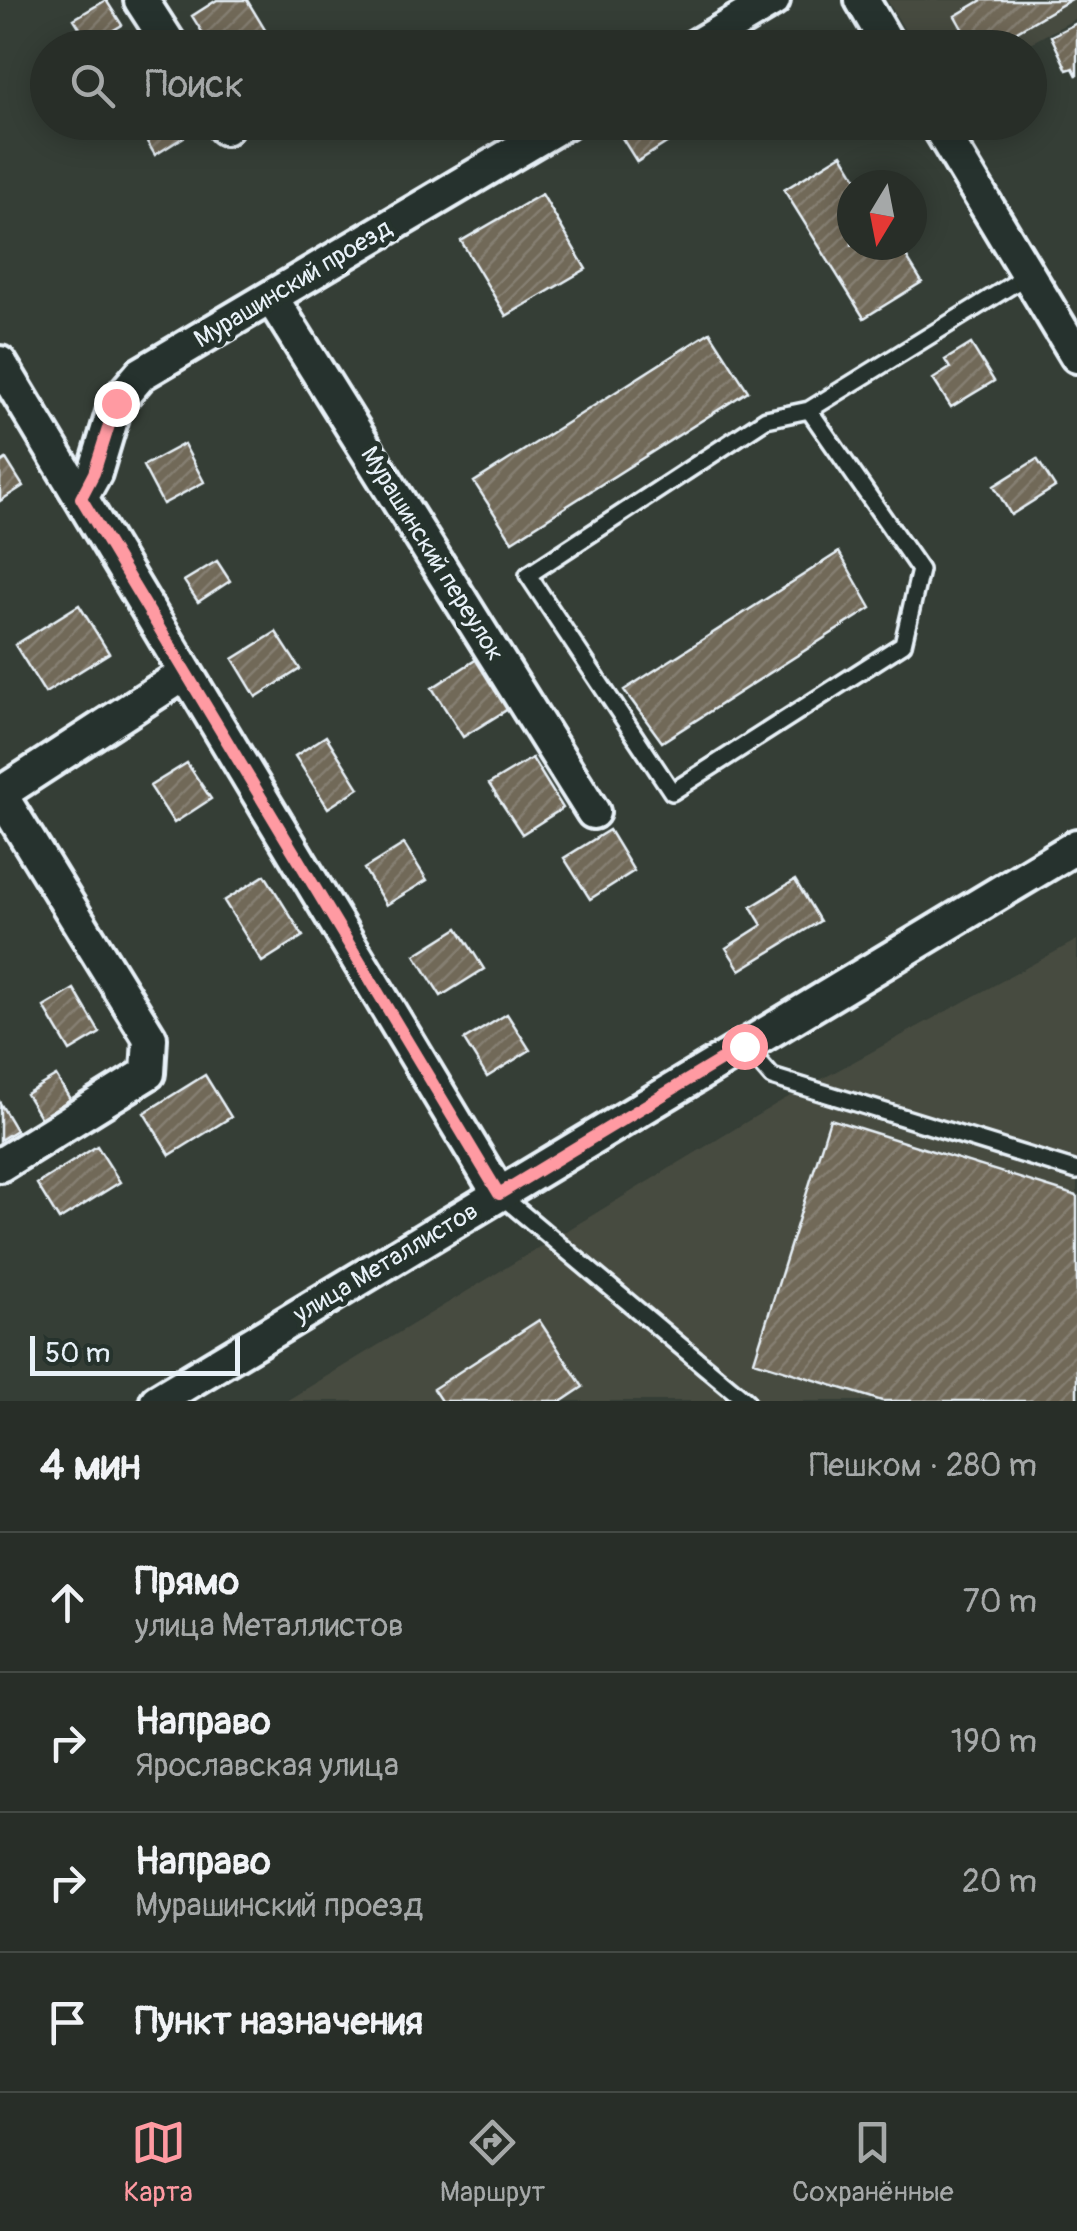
<!DOCTYPE html>
<html lang="ru">
<meta charset="utf-8">
<style>
body{margin:0;font-family:Pangolin,sans-serif;background:#303630;color:#f1f3f6}
.compass{position:absolute;left:837px;top:170px;width:90px;height:90px;border-radius:50%;background:#282e28;box-shadow:0 5px 25px #0003;rotate:190deg}
.scale{position:absolute;left:30px;bottom:25px;width:210px;box-sizing:border-box;padding-left:10px;border:5px solid #e8f1f8;border-top:0;font-size:28px;line-height:35px;white-space:nowrap;color:#e8f1f8;-webkit-text-stroke:8px #26332d;paint-order:stroke}
.stop{position:absolute;width:30px;height:30px;margin:-22px;border:8px solid #ff9aa2;border-radius:50%;background:#fff}
.stop.end{background:#ff9aa2;border-color:#fff;box-shadow:0 2px 10px #0008}
.list{margin:0;padding:0;list-style:none}
h2{display:flex;justify-content:space-between;align-items:center;height:130px;margin:0;padding:0 40px;font-size:42px}
h2 small{font-size:32px;font-weight:400;color:#a5a8a8}
.list li{display:grid;grid-template-columns:65px 1fr auto;gap:30px;align-items:center;box-sizing:border-box;height:140px;padding:0 40px;border-top:2px solid #444a45}
.list b{display:block;font-size:38px;white-space:nowrap}
.list p{margin:0;font-size:32px;white-space:nowrap;color:#a5a8a8}
.list em{font-size:32px;font-style:normal;color:#a5a8a8}
.icon{flex:none;width:55px;height:55px;fill:none;stroke:currentColor;stroke-width:2;stroke-linecap:round;stroke-linejoin:round}
.map{position:relative;flex:none;width:1077px;height:1401px;overflow:hidden}
.search{position:absolute;background:#282e28;box-shadow:0 5px 25px #0003;left:30px;right:30px;top:30px;height:110px;display:flex;align-items:center;gap:25px;box-sizing:border-box;padding:0 35px;border-radius:55px;color:#a5a8a8;font-size:38px}
.sheet{height:690px;background:#282e28}
nav{display:flex;justify-content:space-around;align-items:center;box-sizing:border-box;height:140px;border-top:2px solid #444a45;background:#282e28;font-size:28px;color:#a5a8a8}
nav a{display:grid;justify-items:center;gap:5px}
nav .on{color:#ff9aa2}
.map>svg:first-child{display:block}
</style>
<div class="map">
<svg width="1077" height="1401" viewBox="0 0 1077 1401">
<defs>
<pattern id="building-hatch" width="6" height="6" patternUnits="userSpaceOnUse" patternTransform="scale(2.5)"><rect width="6" height="6" fill="#716959"/><path d="M-1 1l2-2M0 6l6-6M5 7l2-2" fill="none" stroke="#857f72"/></pattern>
</defs>
<rect width="100%" height="100%" fill="#353e36"/>
<filter id="ink" filterUnits="userSpaceOnUse"><feTurbulence type="fractalNoise" baseFrequency=".01" numOctaves="2"/><feDisplacementMap in="SourceGraphic" scale="20" xChannelSelector="R" yChannelSelector="G"/><feConvolveMatrix kernelMatrix="1 2 1 2 8 2 1 2 1" color-interpolation-filters="sRGB"/></filter>
<g filter="url(#ink)">
<path fill="#474b40" d="M887,0h190v18l-54,29h-108z
M1077,940v461h-791l490,-297z"/>
<path fill="url(#building-hatch)" stroke="#e8f1f8" stroke-width="2.5" d="M106,0l16,25 -32,19 -16,-25z
M217,0h30l29,48h-64l-20,-32z
M982,0h88l-82,48h-15l-18,-32z
M1077,23v53l-4,-8 -6,2 -16,-34z
M122,122h61l7,11 -35,22 -15,-25 -10,6z
M612,122h48l11,18 -34,22z
M842,154l19,31h-9v60h47l23,37 -58,36 -80,-128z
M542,194l44,75 -80,47 -45,-75z
M710,332l38,59 -236,150 -38,-59z
M971,344l23,37 -43,26 -18,-28 17,-11 -5,-8z
M184,444l20,38 -41,22 -20,-38z
M6,459l17,27 -23,15v-38z
M1037,459l18,28 -44,28 -17,-29z
M839,552l32,56 -209,134 -38,-52z
M217,561l13,20 -32,21 -14,-21z
M79,605l30,48 -64,40 -30,-48z
M276,632l24,37 -44,28 -23,-38z
M477,659l31,50 -45,28 -31,-49z
M326,736l33,52 -31,20 -33,-52z
M532,758l31,50 -41,26 -33,-50z
M187,763l24,36 -37,24 -24,-37z
M609,830l25,41 -44,28 -26,-41z
M404,844l23,36 -41,25 -22,-36z
M265,875l38,61 -41,26 -38,-61z
M795,880l25,41 -80,49 -14,-22 36,-23 -11,-18z
M458,928l26,41 -43,27 -26,-41z
M74,989l26,44 -30,18 -26,-44z
M507,1014l23,36 -43,27 -23,-37z
M205,1075l26,42 -61,38 -26,-42z
M56,1076l20,33 -30,18 -20,-33z
M0,1103l16,27 -16,10z
M830,1119l247,77v205h-195l-128,-40z
M97,1146l23,36 -61,38 -22,-36z
M539,1320l44,67 -21,14h-121l-8,-12z"/>
<g fill="none" stroke-linecap="round" stroke-linejoin="round">
<defs>
<path id="lane" d="M809,410l-43,9 -238,156 144,217 231,-148 17,-74 -111,-160 219,-135
M745,1046l27,31 305,94
M499,1194l247,207"/>
<path id="street" d="M141,0l31,48
M862,0l28,48
M693,48l80,-48
M222,122l3,6
M936,122l141,234
M271,297l322,515
M0,363l499,831
M81,498l14,-25 21,-70 25,-29 425,-252
M0,794l186,-121
M0,1165l148,-92 2,-35 -150,-244
M157,1401l920,-555"/>
</defs>
<use href="#lane" stroke="#e8f1f8" stroke-width="22"/>
<use href="#street" stroke="#e8f1f8" stroke-width="40"/>
<use href="#lane" stroke="#26332d" stroke-width="15"/>
<use href="#street" stroke="#26332d" stroke-width="32"/>
</g>
</g>
<g fill="none" stroke-linecap="round" stroke-linejoin="round" filter="url(#ink)">
<path stroke="#ff9aa2" stroke-width="12" d="M116,403l-22,70 -13,25 418,696 245,-148"/>
</g>
<g text-anchor="middle" dominant-baseline="central" stroke-width="10" stroke-linejoin="round" paint-order="stroke">
<g font-size="25" fill="#e8f1f8" stroke="#26332d">
<text transform="translate(293 284) rotate(-31)">Мурашинский проезд</text>
<text transform="translate(432 554) rotate(58)">Мурашинский переулок</text>
<text transform="translate(386 1263) rotate(-31)">улица Металлистов</text>
</g>
</g>
</svg>
<svg class="compass" viewBox="-18 -18 36 36"><path d="M0-13l5 13h-10z" fill="#e53935"/><path d="M0 13l5-13h-10z" fill="#a5a8a8"/></svg>
<div class="scale">50 m</div>
<div class="stop" style="left:744px;top:1046px"></div>
<div class="stop end" style="left:116px;top:403px"></div>
<div class="search"><svg class="icon" aria-label="search" viewBox="0 0 24 24"><circle cx="10" cy="10" r="6"/><path d="M15 15l6 6"/></svg>Поиск</div>
</div>
<section class="sheet">
<h2>4 мин<small>Пешком · 280 m</small></h2>
<ul class="list">
<li><svg class="icon" aria-label="ahead" viewBox="0 0 24 24"><path d="M12 20V5M6 11l6-6 6 6"/></svg><div><b>Прямо</b><p>улица Металлистов</p></div><em>70 m</em></li>
<li><svg class="icon" aria-label="right" viewBox="0 0 24 24"><path d="M7 20v-9h11M14 6l5 5-5 5"/></svg><div><b>Направо</b><p>Ярославская улица</p></div><em>190 m</em></li>
<li><svg class="icon" aria-label="right" viewBox="0 0 24 24"><path d="M7 20v-9h11M14 6l5 5-5 5"/></svg><div><b>Направо</b><p>Мурашинский проезд</p></div><em>20 m</em></li>
<li><svg class="icon" aria-label="arrive" viewBox="0 0 24 24"><path d="M6 21V4h12l-3 4 3 4H6"/></svg><div><b>Пункт назначения</b></div></li>
</ul>
</section>
<nav>
<a class="on"><svg class="icon" aria-label="map" viewBox="0 0 24 24"><path d="M3 6l6-2 6 2 6-2v14l-6 2-6-2-6 2zM9 4v14M15 6v14"/></svg>Карта</a>
<a><svg class="icon" aria-label="directions" viewBox="0 0 24 24"><path d="M12 3l9 9-9 9-9-9zM9 14v-3h6M13 9l2 2-2 2"/></svg>Маршрут</a>
<a><svg class="icon" aria-label="saved" viewBox="0 0 24 24"><path d="M7 4h10v16l-5-4-5 4z"/></svg>Сохранённые</a>
</nav>
